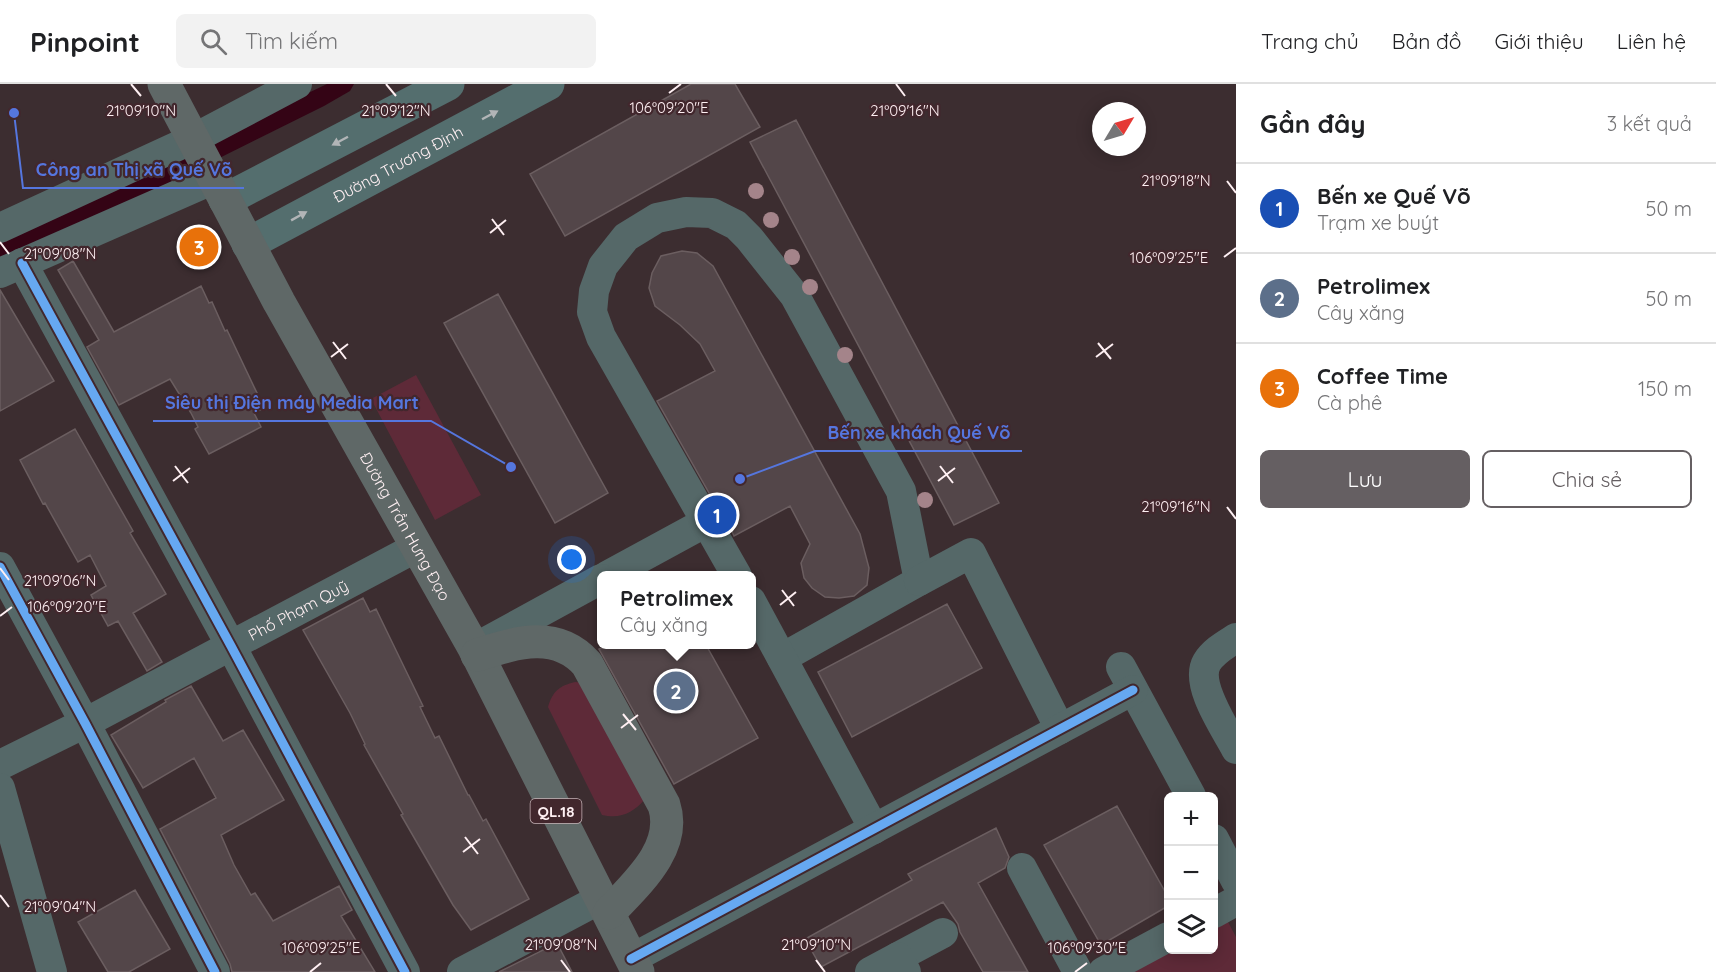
<!DOCTYPE html>
<html lang="vi">
<meta charset="utf-8">
<style>
body{margin:0;font-family:Quicksand,sans-serif;background:#f2f2f2;color:#202124}
.controls{position:absolute;right:18px;bottom:18px;display:grid;overflow:hidden;border-radius:9px;box-shadow:0 3px 15px #0003}
.controls button{width:54px;height:54px;display:grid;place-items:center;padding:0;border:0;border-bottom:2px solid #e0e0e0;background:#fff;color:#202124;font:30px sans-serif}
.compass{position:absolute;left:1092px;top:18px;width:54px;height:54px;border-radius:50%;background:#fff;box-shadow:0 3px 15px #0003;rotate:52deg}
.you{position:absolute;left:572px;top:476px;width:21px;height:21px;margin:-15px;border:4px solid #fff;border-radius:50%;background:#1a73e8;box-shadow:0 0 0 9px #1a73e833}
.badge{display:grid;place-items:center;width:39px;height:39px;border-radius:50%;background:#655f62;color:#fff;font-size:20px;font-weight:700}
.pin{position:absolute;translate:-50% -50%;border:3px solid #fff;box-shadow:0 2px 6px #0006}
.popup{position:absolute;left:597px;top:487px;width:159px;height:78px;box-sizing:border-box;display:grid;place-content:center;border-radius:9px;background:#fff;filter:drop-shadow(0 2px 4px #0005);font-size:20px;white-space:nowrap;color:#757577}
.popup b{font-size:22px;color:#202124}
.popup::after{content:'';position:absolute;left:50%;top:100%;margin-left:-12px;border:12px solid transparent;border-top-color:#fff}
.list{margin:0;padding:0;list-style:none}
h2{display:flex;justify-content:space-between;align-items:center;height:78px;margin:0;padding:0 24px;font-size:26px}
h2 small{font-size:20px;font-weight:400;color:#757577}
.list li{display:grid;grid-template-columns:39px 1fr auto;gap:18px;align-items:center;box-sizing:border-box;height:90px;padding:0 24px;border-top:2px solid #e0e0e0}
.list b{display:block;font-size:22px;white-space:nowrap}
.list p{margin:0;font-size:20px;white-space:nowrap;color:#757577}
.list em{font-size:20px;font-style:normal;color:#757577}
.actions{display:flex;gap:12px;padding:18px 24px}
.actions a{flex:1;padding:14px 0;border:2px solid #655f62;border-radius:9px;text-align:center;font-size:21px;color:#655f62}
.actions .main{background:#655f62;color:#fff}
.icon{flex:none;width:33px;height:33px;fill:none;stroke:currentColor;stroke-width:2;stroke-linecap:round;stroke-linejoin:round}
.map{position:relative;flex:none;width:1236px;height:888px;overflow:hidden}
header{display:flex;align-items:center;gap:36px;box-sizing:border-box;height:84px;padding:0 30px;background:#fff;border-bottom:2px solid #e0e0e0}
header strong{font-size:28px}
nav{display:flex;gap:33px;margin-inline-start:auto;font-size:21px}
.search{width:420px;height:54px;background:#f2f2f2;display:flex;align-items:center;gap:15px;box-sizing:border-box;padding:0 21px;border-radius:9px;color:#757577;font-size:22px}
main{display:flex}
aside{flex:1;background:#fff}
.map>svg:first-child{display:block}
</style>
<header>
<strong>Pinpoint</strong>
<div class="search"><svg class="icon" aria-label="search" viewBox="0 0 24 24"><circle cx="10" cy="10" r="6"/><path d="M15 15l6 6"/></svg>Tìm kiếm</div>
<nav><a>Trang chủ</a><a>Bản đồ</a><a>Giới thiệu</a><a>Liên hệ</a></nav>
</header>
<main>
<div class="map">
<svg width="1236" height="888" viewBox="0 0 1236 888">
<rect width="100%" height="100%" fill="#3c2d30"/>
<path fill="#5e2a38" d="M416,291l65,120 -46,25 -64,-121z
M575,598l11,1 59,116c-12,14 -24,20 -43,16l-54,-108c5,-16 11,-21 27,-25z
M1226,834l10,19v35h-110l42,-23 46,1v-25z"/>
<path fill="#340415" d="M327,0h27l-4,7 -26,15 -187,93 -137,63v-21z"/>
<path fill="#534649" stroke="#6b5e60" stroke-width="1.5" d="M691,0h44l25,43 -195,109 -35,-62z
M796,36l203,383 -45,22 -204,-383z
M682,167l15,2 16,13 147,268 9,34 -2,17 -13,11 -15,2 -14,-1 -13,-9 -8,-10 -3,-15 9,-19 -20,-38 -56,30 -11,-24 -6,-5 -60,-106 58,-30 -15,-27 -20,-19 -25,-19 -6,-18 3,-15 9,-17z
M73,177l41,71 87,-46 8,17 3,-1 13,29 2,-1 30,63 -2,1 7,15 -8,4 7,14 -52,27 -14,-25 3,-2 -7,-14 -21,-34 -51,26 -32,-58 12,-7 -41,-70z
M0,206l54,91 -54,30z
M498,210l110,199 -53,30 -111,-200z
M75,345l58,102 -3,2 36,61 -33,19 29,49 -15,9 -29,-50 -10,5 -17,-31 15,-9 -16,-31 -12,7 -33,-59 -2,1 -23,-44z
M363,514l7,14 6,-3 47,97 -3,1 15,31 4,-2 29,59h1l14,26 3,-2 43,80 -58,31 -18,-25 -52,-90 2,-1 -39,-69 1,-1 -15,-31 -47,-83z
M947,520l35,64 -130,69 -34,-65z
M608,561h98l52,93 -84,46 -75,-135z
M191,602l32,55 20,-11 41,70 -63,35 13,30 17,30 4,-2 18,28 66,-35 13,24 -11,6 34,56h-143l-2,-8 -70,-135 56,-31 -22,-40 -51,30 -32,-53 55,-33 -1,-2z
M1117,722l51,91v9l-67,39 -57,-100z
M996,744l13,29 -4,11 -27,15 50,89h-45l-23,-40 -2,-8 -15,-22 -122,65 -16,-28 107,-59 -4,-6z
M135,806l35,59 -41,23h-21l-30,-50z
M557,859l15,29h-73z"/>
<g fill="none" stroke-linecap="round" stroke-linejoin="round">
<g stroke="#556868" stroke-width="30">
<path d="M0,144l193,-89 104,-55"/>
<path d="M22,179l209,383 174,326"/>
<path d="M0,189l214,-94"/>
<path d="M0,483l85,156 130,249"/>
<path d="M607,492l101,-55"/>
<path d="M737,492l-136,-239 -9,-25 2,-21 9,-25 23,-29 31,-19 29,-6 26,1 24,12 13,13 46,58 106,195 18,90 -137,77"/>
<path d="M919,497l52,-28 89,176"/>
<path d="M751,517l123,228"/>
<path d="M1236,554c-11,7 -22,13 -29,24 -13,22 18,66 29,87"/>
<path d="M475,564l126,-69"/>
<path d="M1121,583l70,129"/>
<path id="s1" d="M0,681l85,-42 332,-176"/>
<path d="M0,704l52,184"/>
<path d="M1214,755l22,42"/>
<path d="M1022,784l56,104"/>
<path d="M1214,829l22,-12"/>
<path d="M898,873l45,-24"/>
<path d="M631,875l502,-269"/>
<path d="M462,888l138,-73"/>
<path d="M870,888l28,-15 8,15"/>
<path d="M1103,888l65,-35"/>
</g>
<g stroke="#546e6e" stroke-width="33">
<path d="M225,116l223,-116"/>
<path id="s2" d="M248,160l300,-160"/>
</g>
<g stroke="#5f6867" stroke-width="33">
<path id="s3" d="M164,0l115,218 195,346 164,324"/>
<path d="M477,571c38,-12 79,-26 110,9l77,141c14,43 -28,79 -55,108"/>
</g>
<defs>
<path id="cycleway" d="M22,179l209,383 174,326
M0,483l85,156 130,249
M631,875l502,-269"/>
</defs>
<use href="#cycleway" stroke="#42272d" stroke-width="13"/>
<use href="#cycleway" stroke="#66a8f1" stroke-width="9"/>
</g>
<g fill="#a4848a">
<circle cx="756" cy="107" r="8"/>
<circle cx="771" cy="136" r="8"/>
<circle cx="792" cy="173" r="8"/>
<circle cx="810" cy="203" r="8"/>
<circle cx="845" cy="271" r="8"/>
<circle cx="925" cy="416" r="8"/>
</g>
<defs><path id="oneway-solid" d="M-6-.8H1V-3.2L6.5 0L1 3.2V.8H-6Z" transform="scale(1.5)"/></defs>
<g fill="#b2b5b7">
<use href="#oneway-solid" transform="translate(490 31) rotate(-28)"/>
<use href="#oneway-solid" transform="translate(340 57) rotate(152)"/>
<use href="#oneway-solid" transform="translate(299 132) rotate(-29)"/>
</g>
<path fill="none" stroke="#feeff2" stroke-width="2" d="M131,0l10,12M386,0l10,12M896,0l9,12M669,9l12,-9M1227,97l9,12M492,135l12,16M490,149l16,-13M0,158l9,12M1224,173l12,-9M333,258l13,17M1098,259l13,16M331,273l17,-13M1096,273l17,-13M175,382l13,17M940,382l13,17M173,397l17,-13M938,397l17,-13M1227,423l9,12M0,484l9,12M782,506l12,16M780,521l16,-13M0,532l12,-9M623,630l13,16M621,644l17,-13M465,753l13,17M463,768l17,-13M0,811l9,12M561,876l9,12M816,876l9,12M310,888l11,-9M1075,888l12,-9"/>
<g text-anchor="middle" dominant-baseline="central" stroke-width="4.5" stroke-linejoin="round" paint-order="stroke">
<rect fill="#42272d" stroke="#c6b3b7" stroke-width="1.5" x="530.5" y="715" width="51" height="24" rx="4.5"/>
<g font-size="15" font-weight="bold" fill="#feeff2">
<text x="556" y="727">QL.18</text>
</g>
<g font-size="16" fill="#feeff2" stroke="#42272d">
<text stroke="none"><textPath href="#s2" startOffset="170">Đường Trương Định</textPath></text>
<text stroke="none"><textPath href="#s3" startOffset="504">Đường Trần Hưng Đạo</textPath></text>
<text stroke="none"><textPath href="#s1" startOffset="336">Phố Phạm Quỹ</textPath></text>
</g>
</g>
<g font-size="15" text-anchor="middle" fill="#feeff2" stroke="#42272d" stroke-width="4.5" stroke-linejoin="round" paint-order="stroke">
<text x="669" y="29">106°09'20"E</text>
<text x="141" y="32">21°09'10"N</text>
<text x="396" y="32">21°09'12"N</text>
<text x="905" y="32">21°09'16"N</text>
<text x="1176" y="102">21°09'18"N</text>
<text x="60" y="175">21°09'08"N</text>
<text x="1169" y="179">106°09'25"E</text>
<text x="1176" y="428">21°09'16"N</text>
<text x="60" y="502">21°09'06"N</text>
<text x="67" y="528">106°09'20"E</text>
<text x="60" y="828">21°09'04"N</text>
<text x="561" y="866">21°09'08"N</text>
<text x="816" y="866">21°09'10"N</text>
<text x="321" y="869">106°09'25"E</text>
<text x="1087" y="869">106°09'30"E</text>
</g>
<path fill="none" stroke="#5576de" stroke-width="2" d="M14 29L23 104H244M511 383L431 337H153M740 395L815 367H1022"/>
<g fill="#5576de" stroke="#42272d" stroke-width="2">
<circle cx="14" cy="29" r="6"/>
<circle cx="511" cy="383" r="6"/>
<circle cx="740" cy="395" r="6"/>
</g>
<g font-size="18" text-anchor="middle" font-weight="bold" fill="#5576de" stroke="#42272d" stroke-width="4.5" stroke-linejoin="round" paint-order="stroke">
<text x="134" y="92">Công an Thị xã Quế Võ</text>
<text x="292" y="325">Siêu thị Điện máy Media Mart</text>
<text x="919" y="355">Bến xe khách Quế Võ</text>
</g>
</svg>
<div class="controls">
<button>+</button>
<button>−</button>
<button><svg class="icon" aria-label="layers" viewBox="0 0 24 24"><path d="M12 4l9 5-9 5-9-5zM3 14l9 5 9-5"/></svg></button>
</div>
<svg class="compass" viewBox="-18 -18 36 36"><path d="M0-13l5 13h-10z" fill="#e53935"/><path d="M0 13l5-13h-10z" fill="#757577"/></svg>
<div class="you"></div>
<div class="pin badge" style="left:717px;top:431px;background:#1a4fb4">1</div>
<div class="pin badge" style="left:676px;top:607px;background:#5c6f8a">2</div>
<div class="popup"><b>Petrolimex</b>Cây xăng</div>
<div class="pin badge" style="left:199px;top:163px;background:#e8710a">3</div>
</div>
<aside>
<h2>Gần đây<small>3 kết quả</small></h2>
<ul class="list">
<li><span class="badge" style="background:#1a4fb4">1</span><div><b>Bến xe Quế Võ</b><p>Trạm xe buýt</p></div><em>50 m</em></li>
<li><span class="badge" style="background:#5c6f8a">2</span><div><b>Petrolimex</b><p>Cây xăng</p></div><em>50 m</em></li>
<li><span class="badge" style="background:#e8710a">3</span><div><b>Coffee Time</b><p>Cà phê</p></div><em>150 m</em></li>
</ul>
<div class="actions"><a class="main">Lưu</a><a>Chia sẻ</a></div>
</aside>
</main>
